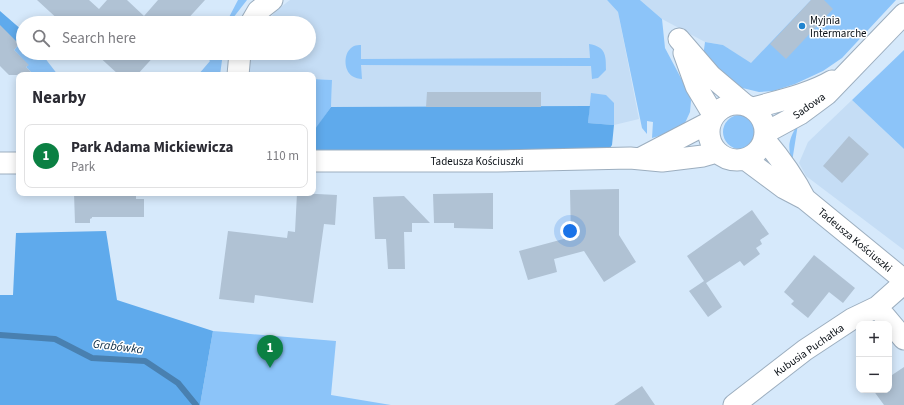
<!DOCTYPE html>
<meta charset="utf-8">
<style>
body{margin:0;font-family:"Source Sans 3",sans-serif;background:#f2f2f3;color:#2b2b33}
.controls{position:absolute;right:12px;bottom:12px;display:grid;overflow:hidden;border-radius:8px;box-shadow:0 2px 10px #0003}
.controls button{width:36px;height:36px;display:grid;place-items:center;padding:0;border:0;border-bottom:1px solid #e1e1e2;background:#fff;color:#2b2b33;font:20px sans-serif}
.you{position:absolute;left:570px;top:231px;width:14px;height:14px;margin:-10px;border:3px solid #fff;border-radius:50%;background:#1a73e8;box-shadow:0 0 0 6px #1a73e833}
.badge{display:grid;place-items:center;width:26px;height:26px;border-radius:50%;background:#0b8043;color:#fff;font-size:13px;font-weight:700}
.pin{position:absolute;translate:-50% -33px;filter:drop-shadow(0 1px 2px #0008)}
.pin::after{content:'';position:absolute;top:21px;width:14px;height:12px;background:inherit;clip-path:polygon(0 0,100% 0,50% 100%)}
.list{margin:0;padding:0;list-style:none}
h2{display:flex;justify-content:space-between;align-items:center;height:52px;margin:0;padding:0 16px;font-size:17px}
h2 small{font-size:13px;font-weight:400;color:#7c7c81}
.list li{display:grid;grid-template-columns:26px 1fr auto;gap:12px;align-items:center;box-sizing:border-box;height:64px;margin:0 8px 8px;padding:0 8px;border:1px solid #e1e1e2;border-radius:8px}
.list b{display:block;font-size:15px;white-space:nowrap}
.list p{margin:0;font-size:13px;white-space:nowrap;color:#7c7c81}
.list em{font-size:13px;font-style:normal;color:#7c7c81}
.icon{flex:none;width:22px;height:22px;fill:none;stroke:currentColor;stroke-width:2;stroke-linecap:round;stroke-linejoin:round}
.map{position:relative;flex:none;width:904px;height:405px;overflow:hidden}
.search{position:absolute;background:#fff;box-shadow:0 2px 10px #0003;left:16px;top:16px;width:300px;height:44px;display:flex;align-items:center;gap:10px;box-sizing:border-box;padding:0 14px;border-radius:22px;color:#7c7c81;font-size:15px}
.panel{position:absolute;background:#fff;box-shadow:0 2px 10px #0003;left:16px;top:72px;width:300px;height:124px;border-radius:8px}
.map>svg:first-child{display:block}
</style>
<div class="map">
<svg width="904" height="405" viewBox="0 0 904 405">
<rect width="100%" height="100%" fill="#d6e9fb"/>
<path fill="#c5ddf5" d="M290,0h317l11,12 21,107 -25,6 -26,-2 2,-17 -259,1 1,-27 -19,-1v-4h-66l5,-22h57v-30h-43l11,-13z
M640,0h171l-60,64 -28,-19 -18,-3 -43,-23z
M852,100l52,49v101l-98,-74 -7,-13 9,-21z"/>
<path fill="#8cc4f9" d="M238,0h9l-14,18 -2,5h-5z
M607,0h33l22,19 3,29 25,47 1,6 -1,11 -5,11 -8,8 -25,7 1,-16 -6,-1v13l-5,-6 -24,-116z
M811,0h85l-54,58 -19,13 -28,13 -22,7 -14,1 -25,-6 -31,-29 2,-15 18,3 28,18z
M23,40v13h18l17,22h-24l-8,-8 2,-2 -14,-15z
M589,44c17,3 17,11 17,26l-8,8 -6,1 -1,-13 -230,-1 1,14c-3,0 -7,-1 -10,-3 -9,-6 -9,-25 2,-30 2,-1 5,-1 7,-1v14l229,-1z
M904,50v99l-52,-49z
M203,53h20l-3,22h-22l12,-14z
M313,79l19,1 -1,27 -16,23h-2z
M591,93l15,2 8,8v22l-26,-2z
M723 132a17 17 0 1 1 34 0a17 17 0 1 1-34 0Z
M798,124l-6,38c-5,-17 -3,-23 6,-38z
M213,331l123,10 -5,54 60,10h-191z"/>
<path fill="#5faaec" d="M0,11l23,20v9l-4,4 -19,-11z
M590,106l-2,17 26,2 -2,20 -6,9 -293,-4v-20l2,-1 16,-22z
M106,231l11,69 96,31 -13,74h-200v-110h13l3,-62z"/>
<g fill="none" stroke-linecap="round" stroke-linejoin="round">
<path stroke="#4980b0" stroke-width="6" d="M0,335l55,4 37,19 53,3 33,22 18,22"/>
</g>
<path fill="#b0c2d4" d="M37,0h52l10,9 8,-9h20l17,16 14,-16h47l-21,23h-122z
M811,0h13l9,9 -47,50 -16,-15z
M0,25l19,19 -5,6 15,15 -3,2 8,8h-25l-9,-9z
M95,53h62l-20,22h-18z
M427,92h114v15h-115z
M849,136l20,18 -27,29 -19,-17z
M619,189v46l17,27 -32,20 -20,-31 -30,8 3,13 -29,8 -9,-29 52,-14 -1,-47z
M74,193h62v6h8v18h-52v1l-2,1v4h-15z
M297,193l40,2 -2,30 -11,-1 -11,79 -58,-8 -1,8 -35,-4 9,-68 59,7 1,-7 7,1z
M493,193v36l-39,-1v-5h-20l-1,-29z
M404,196l26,27h-18v9h-8l1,37h-17l-2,-30h-11l-2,-42z
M752,210l17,24 -9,6 2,4 -6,4 4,6 -16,12 -4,-5 -34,22 16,24 -14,10 -19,-26 15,-10 -17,-25z
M814,255l41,33 -12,15 -14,-11 -21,26 -17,-14 3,-3 -10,-9z
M904,367v38h-20l-11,-15h16v-13z
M642,386l13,19h-41z"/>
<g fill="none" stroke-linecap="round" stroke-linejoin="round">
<defs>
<path id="minor" d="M251,23l7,-12 14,-11
M679,39l32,37 33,28
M684,53l12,33 18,30
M238,75l2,-22
M709 132a28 28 0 1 1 56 0a28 28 0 1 1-56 0Z
M753,108c25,-7 57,-14 79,-27
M765,133l35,-19 27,-20 77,-80
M764,139c16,19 30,38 41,60
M641,158l69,-36
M745,159l39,29 21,11 99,81
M313,161h184l133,-3 32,3 41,-5 14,-4
M0,163h19
M877,307l27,32
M734,405l71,-55 47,-31 25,-12 27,-24"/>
</defs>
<use href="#minor" stroke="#9caebf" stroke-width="23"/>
<use href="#minor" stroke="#fff" stroke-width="21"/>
</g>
<circle fill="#2184cf" stroke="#fff" stroke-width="1.5" cx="802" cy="26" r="4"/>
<g text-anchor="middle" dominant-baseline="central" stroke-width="3" stroke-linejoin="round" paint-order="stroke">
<g font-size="11" fill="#090f15" stroke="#fff" text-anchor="start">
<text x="810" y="20">Myjnia<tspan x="810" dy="13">Intermarche</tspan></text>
</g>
<g font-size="11" fill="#090f15" stroke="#fff">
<text transform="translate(809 106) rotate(-35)">Sadowa</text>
<text x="477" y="161">Tadeusza Kościuszki</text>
<text transform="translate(855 240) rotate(40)">Tadeusza Kościuszki</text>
<text transform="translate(809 350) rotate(-35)">Kubusia Puchatka</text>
</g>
<g font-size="12" font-style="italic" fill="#0c2c46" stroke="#fff">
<text transform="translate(118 347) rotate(7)">Grabówka</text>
</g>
</g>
</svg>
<div class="controls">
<button>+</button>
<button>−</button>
</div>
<div class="you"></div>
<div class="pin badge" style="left:270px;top:368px">1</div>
<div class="search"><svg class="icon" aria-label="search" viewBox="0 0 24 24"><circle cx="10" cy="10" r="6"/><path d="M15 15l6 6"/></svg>Search here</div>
<section class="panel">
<h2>Nearby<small></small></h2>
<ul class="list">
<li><span class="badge">1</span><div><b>Park Adama Mickiewicza</b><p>Park</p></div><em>110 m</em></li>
</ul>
</section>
</div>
